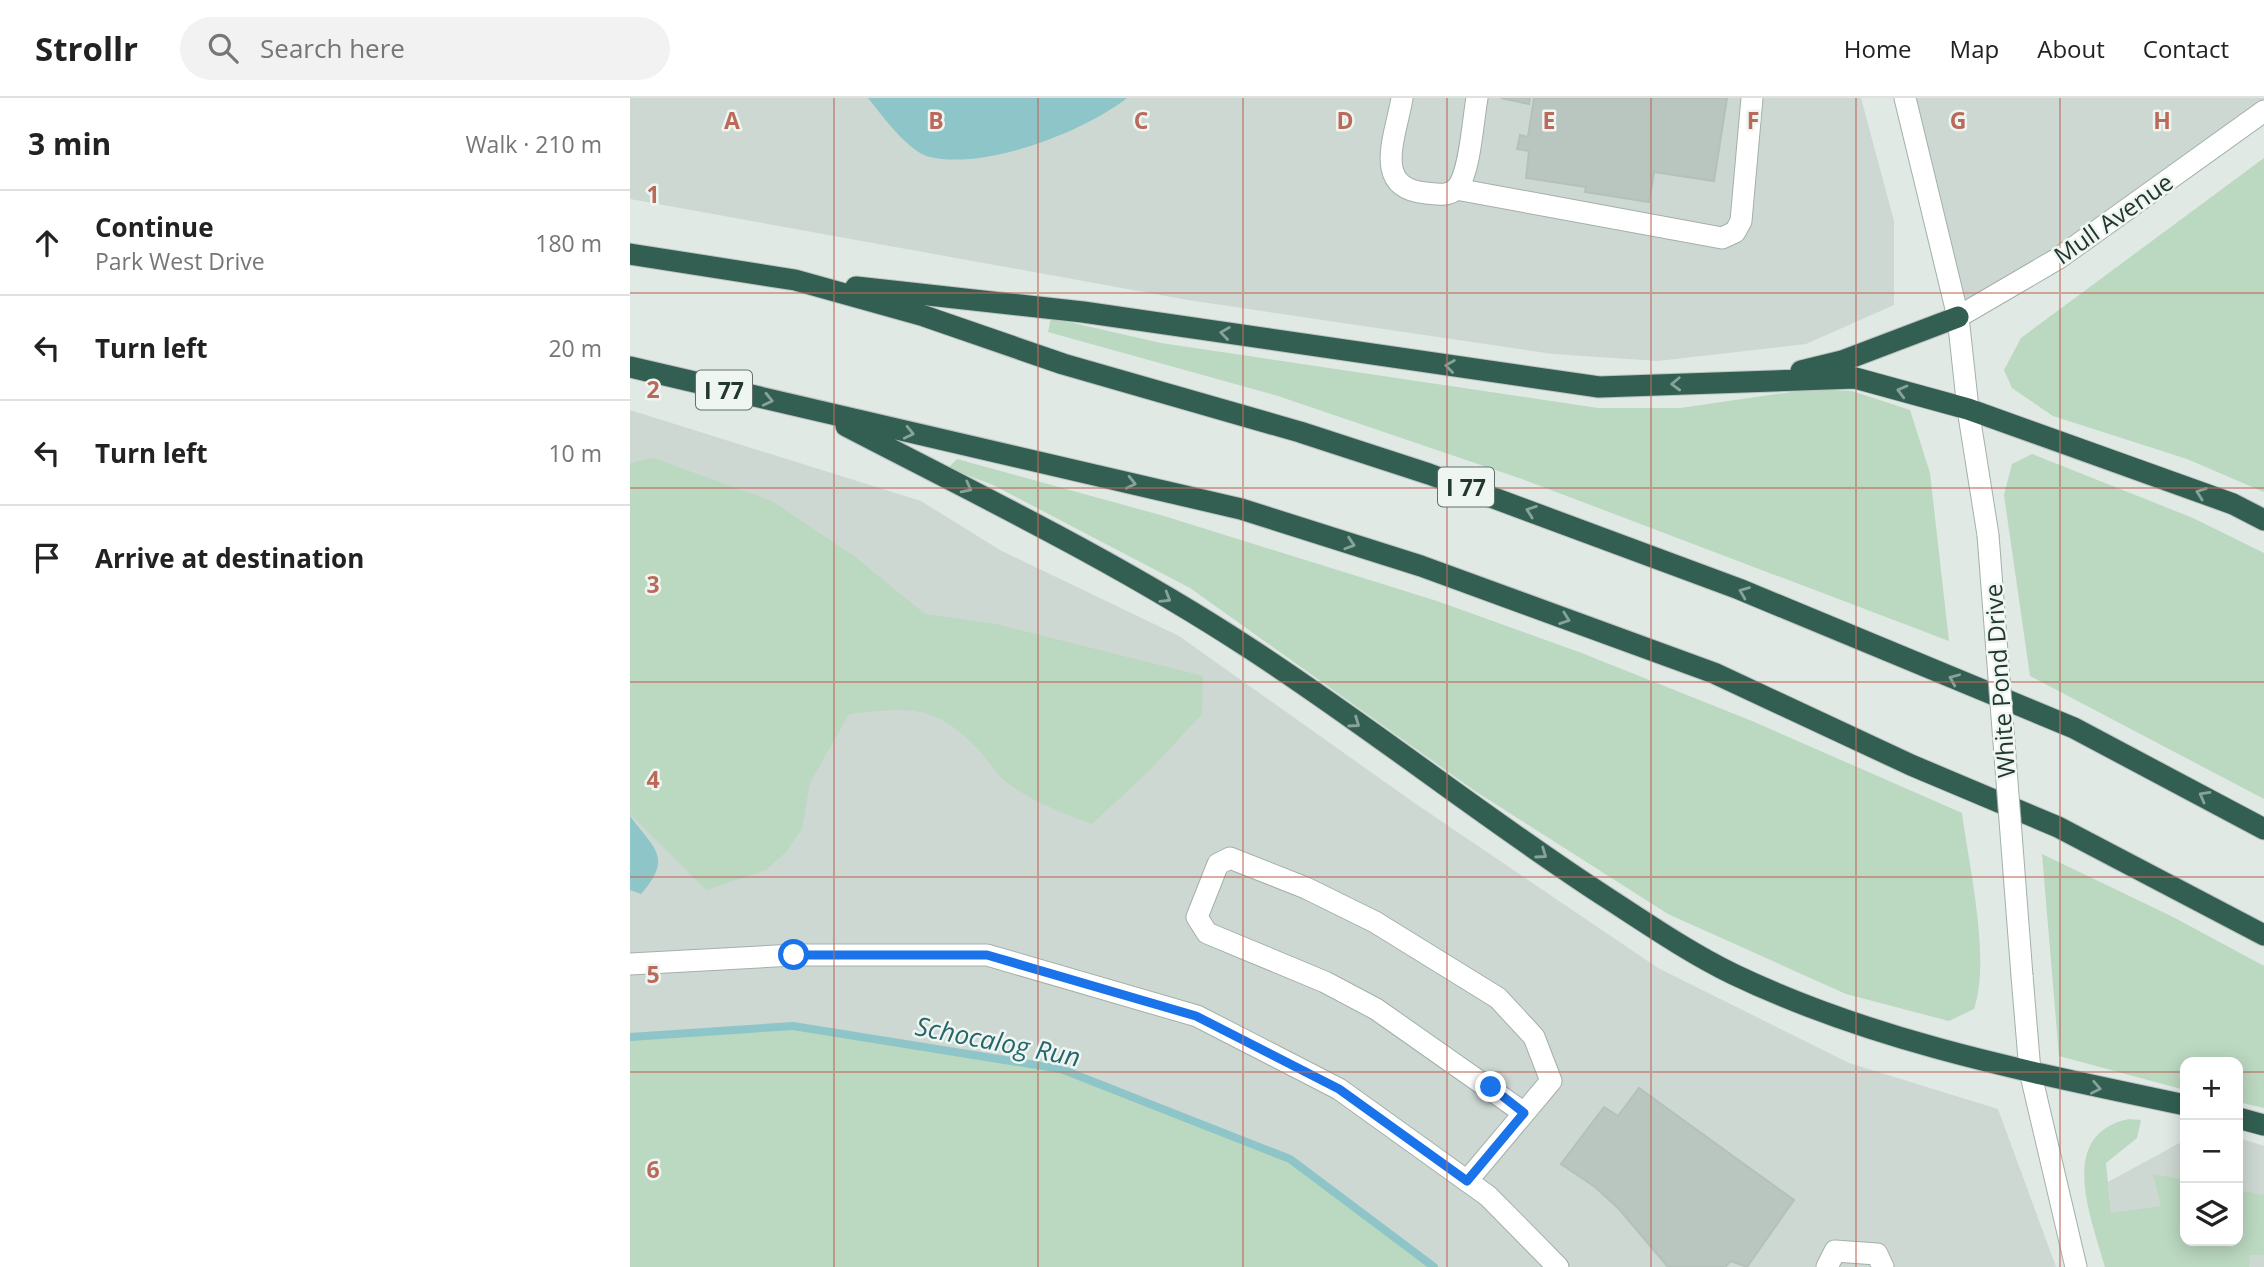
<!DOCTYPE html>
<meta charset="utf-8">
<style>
body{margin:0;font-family:"Open Sans",sans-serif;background:#f2f2f2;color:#222}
.controls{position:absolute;right:21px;bottom:21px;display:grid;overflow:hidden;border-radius:14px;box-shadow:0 4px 18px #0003}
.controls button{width:63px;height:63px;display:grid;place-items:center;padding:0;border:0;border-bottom:2px solid #e0e0e0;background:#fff;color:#222;font:35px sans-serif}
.stop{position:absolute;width:21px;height:21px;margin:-16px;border:5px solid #1a73e8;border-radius:50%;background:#fff}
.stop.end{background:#1a73e8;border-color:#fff;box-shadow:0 2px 7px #0008}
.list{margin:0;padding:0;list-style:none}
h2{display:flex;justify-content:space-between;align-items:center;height:91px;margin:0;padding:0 28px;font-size:30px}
h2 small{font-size:23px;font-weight:400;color:#767676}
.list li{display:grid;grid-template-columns:46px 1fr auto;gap:21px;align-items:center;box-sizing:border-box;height:105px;padding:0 28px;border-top:2px solid #e0e0e0}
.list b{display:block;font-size:26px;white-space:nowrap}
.list p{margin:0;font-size:23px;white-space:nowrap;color:#767676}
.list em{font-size:23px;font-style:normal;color:#767676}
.icon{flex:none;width:38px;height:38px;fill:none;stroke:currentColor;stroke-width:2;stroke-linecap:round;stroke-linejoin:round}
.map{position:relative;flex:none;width:1634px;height:1169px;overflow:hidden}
header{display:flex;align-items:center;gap:42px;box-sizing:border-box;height:98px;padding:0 35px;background:#fff;border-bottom:2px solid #e0e0e0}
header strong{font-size:33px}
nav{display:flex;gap:38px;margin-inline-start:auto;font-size:24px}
.search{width:490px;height:63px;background:#f2f2f2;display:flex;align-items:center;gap:18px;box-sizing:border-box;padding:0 24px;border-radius:38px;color:#767676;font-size:26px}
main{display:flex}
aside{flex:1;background:#fff}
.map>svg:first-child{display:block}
</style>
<header>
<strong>Strollr</strong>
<div class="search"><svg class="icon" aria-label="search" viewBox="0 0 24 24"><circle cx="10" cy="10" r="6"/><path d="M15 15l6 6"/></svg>Search here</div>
<nav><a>Home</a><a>Map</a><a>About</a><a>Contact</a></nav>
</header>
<main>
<aside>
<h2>3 min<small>Walk · 210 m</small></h2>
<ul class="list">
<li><svg class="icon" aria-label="ahead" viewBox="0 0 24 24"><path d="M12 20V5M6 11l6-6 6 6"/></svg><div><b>Continue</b><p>Park West Drive</p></div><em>180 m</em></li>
<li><svg class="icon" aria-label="left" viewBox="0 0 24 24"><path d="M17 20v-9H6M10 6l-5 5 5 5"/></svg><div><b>Turn left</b></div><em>20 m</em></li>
<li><svg class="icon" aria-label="left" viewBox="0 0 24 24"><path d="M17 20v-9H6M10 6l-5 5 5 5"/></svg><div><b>Turn left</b></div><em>10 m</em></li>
<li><svg class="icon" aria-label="arrive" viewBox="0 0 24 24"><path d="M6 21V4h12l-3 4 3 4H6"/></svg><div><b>Arrive at destination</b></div></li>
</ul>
</aside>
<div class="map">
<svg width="1634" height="1169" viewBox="0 0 1634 1169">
<rect width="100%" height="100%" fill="#e0e9e4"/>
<path fill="#ced8d3" d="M0,0h1231l33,123v84l-88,39 -148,17 -105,-7 -365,-54 -558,-101z
M1275,0h359v13l-306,206z
M0,312l291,91 79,49 179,86 237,168 242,164 191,95 149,46 58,158h-622l-144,-108 -497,-133 -163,11z
M1608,1040l26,8v121h-148l-8,-85 77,-42v101h53z"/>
<path fill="#bbd8c0" d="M1634,60v334l-77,-33 -134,-43 -41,-28 -8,-18 17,-32z
M421,220l110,25 437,65h82l132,-19 40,2 58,19 20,63 19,168 -427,-162 -244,-83 -230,-64z
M1402,356l161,64 71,35v246l-234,-123 -26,-181 8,-31z
M23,360l119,43 82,55 71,58 71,10 207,52 -1,38 -53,57 -57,53c-31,-12 -60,-22 -87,-43 -11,-9 -18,-23 -28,-33 -45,-46 -69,-40 -128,-34l-39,69 -8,46 -17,24 -19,17 -60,20 -76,-76v-351z
M327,361l207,57 273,85 142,51 173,69 210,92c7,54 29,147 12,196l-25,12 -103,-27 -178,-80 -193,-123 -285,-203 -197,-103 -45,-17z
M1412,756l131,63 91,49v142l-26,-6v-40h-53v28l-126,-34z
M163,928l268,43 229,90 144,108h-804v-230z
M1499,1021l12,1 -4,18 -31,25 5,50 50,-7 -8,-32 32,6v61h53v-51l26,5v60h-14l-1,12h-144c-14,-50 -49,-133 24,-148z"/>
<path fill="#8dc5c8" d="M238,0h259c-43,34 -142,72 -197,59 -22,-5 -48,-42 -62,-59z
M0,718c25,34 43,41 11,78l-11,-4z"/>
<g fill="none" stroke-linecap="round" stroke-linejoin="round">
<path stroke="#8dc5c8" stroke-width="8" d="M0,939l163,-11 268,43 229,90 144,108"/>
</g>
<path fill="#b8c6bf" stroke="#b3c1ba" stroke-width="2" d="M871,0h29l-1,6z
M904,0h193l-13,83 -60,-9 -5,30 -64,-10 1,-5 -60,-9 3,-27 -12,-2 3,-14 8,2z
M1009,990l155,112 -47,67 -16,-6 -6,6h-57l-49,-58 -24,-22 -34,-23 43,-57 14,9z"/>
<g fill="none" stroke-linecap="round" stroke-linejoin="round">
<defs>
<path id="minor" d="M772,0c-6,38 -31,90 24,95 10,1 23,4 31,-5 13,-15 16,-69 20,-90
M1275,0l53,219 10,92 20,126
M826,91l266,49 13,-6 6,-11 11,-123
M1328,219l101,-59 205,-147
M0,866l164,-9h193l210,61 142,73 149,107 70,71
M1392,878l8,95 46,196
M837,1083l84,-100 -17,-44 -36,-39 -123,-76 -69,-34 -76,-30 -12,6 -21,53 10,16 118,49 51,27 148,104
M1197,1169l8,-16 42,3 6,13"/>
<path id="highway" d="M0,156l165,26 129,36 139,48 237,68 129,42 310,115 335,139 190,101
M226,189l227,25 516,75 256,-9 113,31 265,95 31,16
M0,269l611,142 180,57 293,107 197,92 147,62 206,108
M1171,273l41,-10 116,-44
M216,328c135,70 273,137 400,220 124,80 239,173 363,253 40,26 81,54 124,75 144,69 297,98 452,131
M1608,1020l26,7"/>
</defs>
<use href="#minor" stroke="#a3b0aa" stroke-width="23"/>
<use href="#highway" stroke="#bdc3c1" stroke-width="23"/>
<use href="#minor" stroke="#fff" stroke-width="21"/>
<use href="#highway" stroke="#325f52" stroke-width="21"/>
<defs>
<path id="minor-bridge" d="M1358,437l34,441"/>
</defs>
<use href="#minor-bridge" stroke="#a3b0aa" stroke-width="23" stroke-linecap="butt"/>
<use href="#minor-bridge" stroke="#fff" stroke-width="21"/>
</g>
<defs><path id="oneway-chevron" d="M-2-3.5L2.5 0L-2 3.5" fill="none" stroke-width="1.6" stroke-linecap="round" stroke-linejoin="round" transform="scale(1.75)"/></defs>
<g stroke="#87a39a">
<use href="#oneway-chevron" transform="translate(595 235) rotate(-172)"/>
<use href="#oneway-chevron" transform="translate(820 268) rotate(-172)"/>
<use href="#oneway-chevron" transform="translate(1046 286) rotate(178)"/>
<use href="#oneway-chevron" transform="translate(1272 293) rotate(-165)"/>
<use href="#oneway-chevron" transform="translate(138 302) rotate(13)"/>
<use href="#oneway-chevron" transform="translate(279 335) rotate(13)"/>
<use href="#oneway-chevron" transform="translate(501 385) rotate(13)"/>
<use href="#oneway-chevron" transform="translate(337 390) rotate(27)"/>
<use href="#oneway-chevron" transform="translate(1571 395) rotate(-160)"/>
<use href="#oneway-chevron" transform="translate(901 413) rotate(-160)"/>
<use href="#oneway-chevron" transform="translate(720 446) rotate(18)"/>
<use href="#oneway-chevron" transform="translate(1114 494) rotate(-158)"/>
<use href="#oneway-chevron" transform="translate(536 500) rotate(31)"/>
<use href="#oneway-chevron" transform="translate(935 521) rotate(20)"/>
<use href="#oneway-chevron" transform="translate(1324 581) rotate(-157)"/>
<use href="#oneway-chevron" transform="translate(725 625) rotate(35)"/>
<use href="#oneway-chevron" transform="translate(1574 698) rotate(-151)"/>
<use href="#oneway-chevron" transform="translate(912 756) rotate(35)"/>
<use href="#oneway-chevron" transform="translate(1466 990) rotate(11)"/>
</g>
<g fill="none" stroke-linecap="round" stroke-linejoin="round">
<path stroke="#1a73e8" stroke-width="9" d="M164,857h193l209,61 143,73 128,92 57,-68 -33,-26"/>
</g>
<path fill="none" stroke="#bb6a5a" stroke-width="2" stroke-opacity="0.55" d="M204,0v1169M408,0v1169M613,0v1169M817,0v1169M1021,0v1169M1226,0v1169M1430,0v1169M0,195h1634M0,390h1634M0,584h1634M0,779h1634M0,974h1555M1608,974h26"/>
<g text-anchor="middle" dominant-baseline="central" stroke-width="5" stroke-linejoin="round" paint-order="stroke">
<g fill="#eff6f2" stroke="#60706a" stroke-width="2">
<rect x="66" y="272.5" width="56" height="39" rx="5"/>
<rect x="808" y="369.5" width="56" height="39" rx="5"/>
</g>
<g font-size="23" font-weight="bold" fill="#22372f">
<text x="94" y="292">I 77</text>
<text x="836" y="389">I 77</text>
</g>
<g font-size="24" fill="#22372f" stroke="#eff6f2">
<text transform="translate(1483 120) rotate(-35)">Mull Avenue</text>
<text transform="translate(1369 583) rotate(-94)">White Pond Drive</text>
</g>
<g font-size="26" font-style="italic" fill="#24666b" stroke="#eff6f2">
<text transform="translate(368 943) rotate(11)">Schocalog Run</text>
</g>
</g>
<g font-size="23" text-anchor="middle" font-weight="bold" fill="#bb6a5a" stroke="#eff6f2" stroke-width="5" stroke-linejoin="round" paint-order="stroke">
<text x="102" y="31">A</text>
<text x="306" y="31">B</text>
<text x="511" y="31">C</text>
<text x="715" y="31">D</text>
<text x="919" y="31">E</text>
<text x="1123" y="31">F</text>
<text x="1328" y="31">G</text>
<text x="1532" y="31">H</text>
<text x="23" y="105">1</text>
<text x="23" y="300">2</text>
<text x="23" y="495">3</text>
<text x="23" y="690">4</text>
<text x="23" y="885">5</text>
<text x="23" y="1080">6</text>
</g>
</svg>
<div class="controls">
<button>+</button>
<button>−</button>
<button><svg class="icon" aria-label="layers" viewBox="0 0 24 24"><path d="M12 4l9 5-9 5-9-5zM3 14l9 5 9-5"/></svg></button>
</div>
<div class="stop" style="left:164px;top:857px"></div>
<div class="stop end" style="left:861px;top:989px"></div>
</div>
</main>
